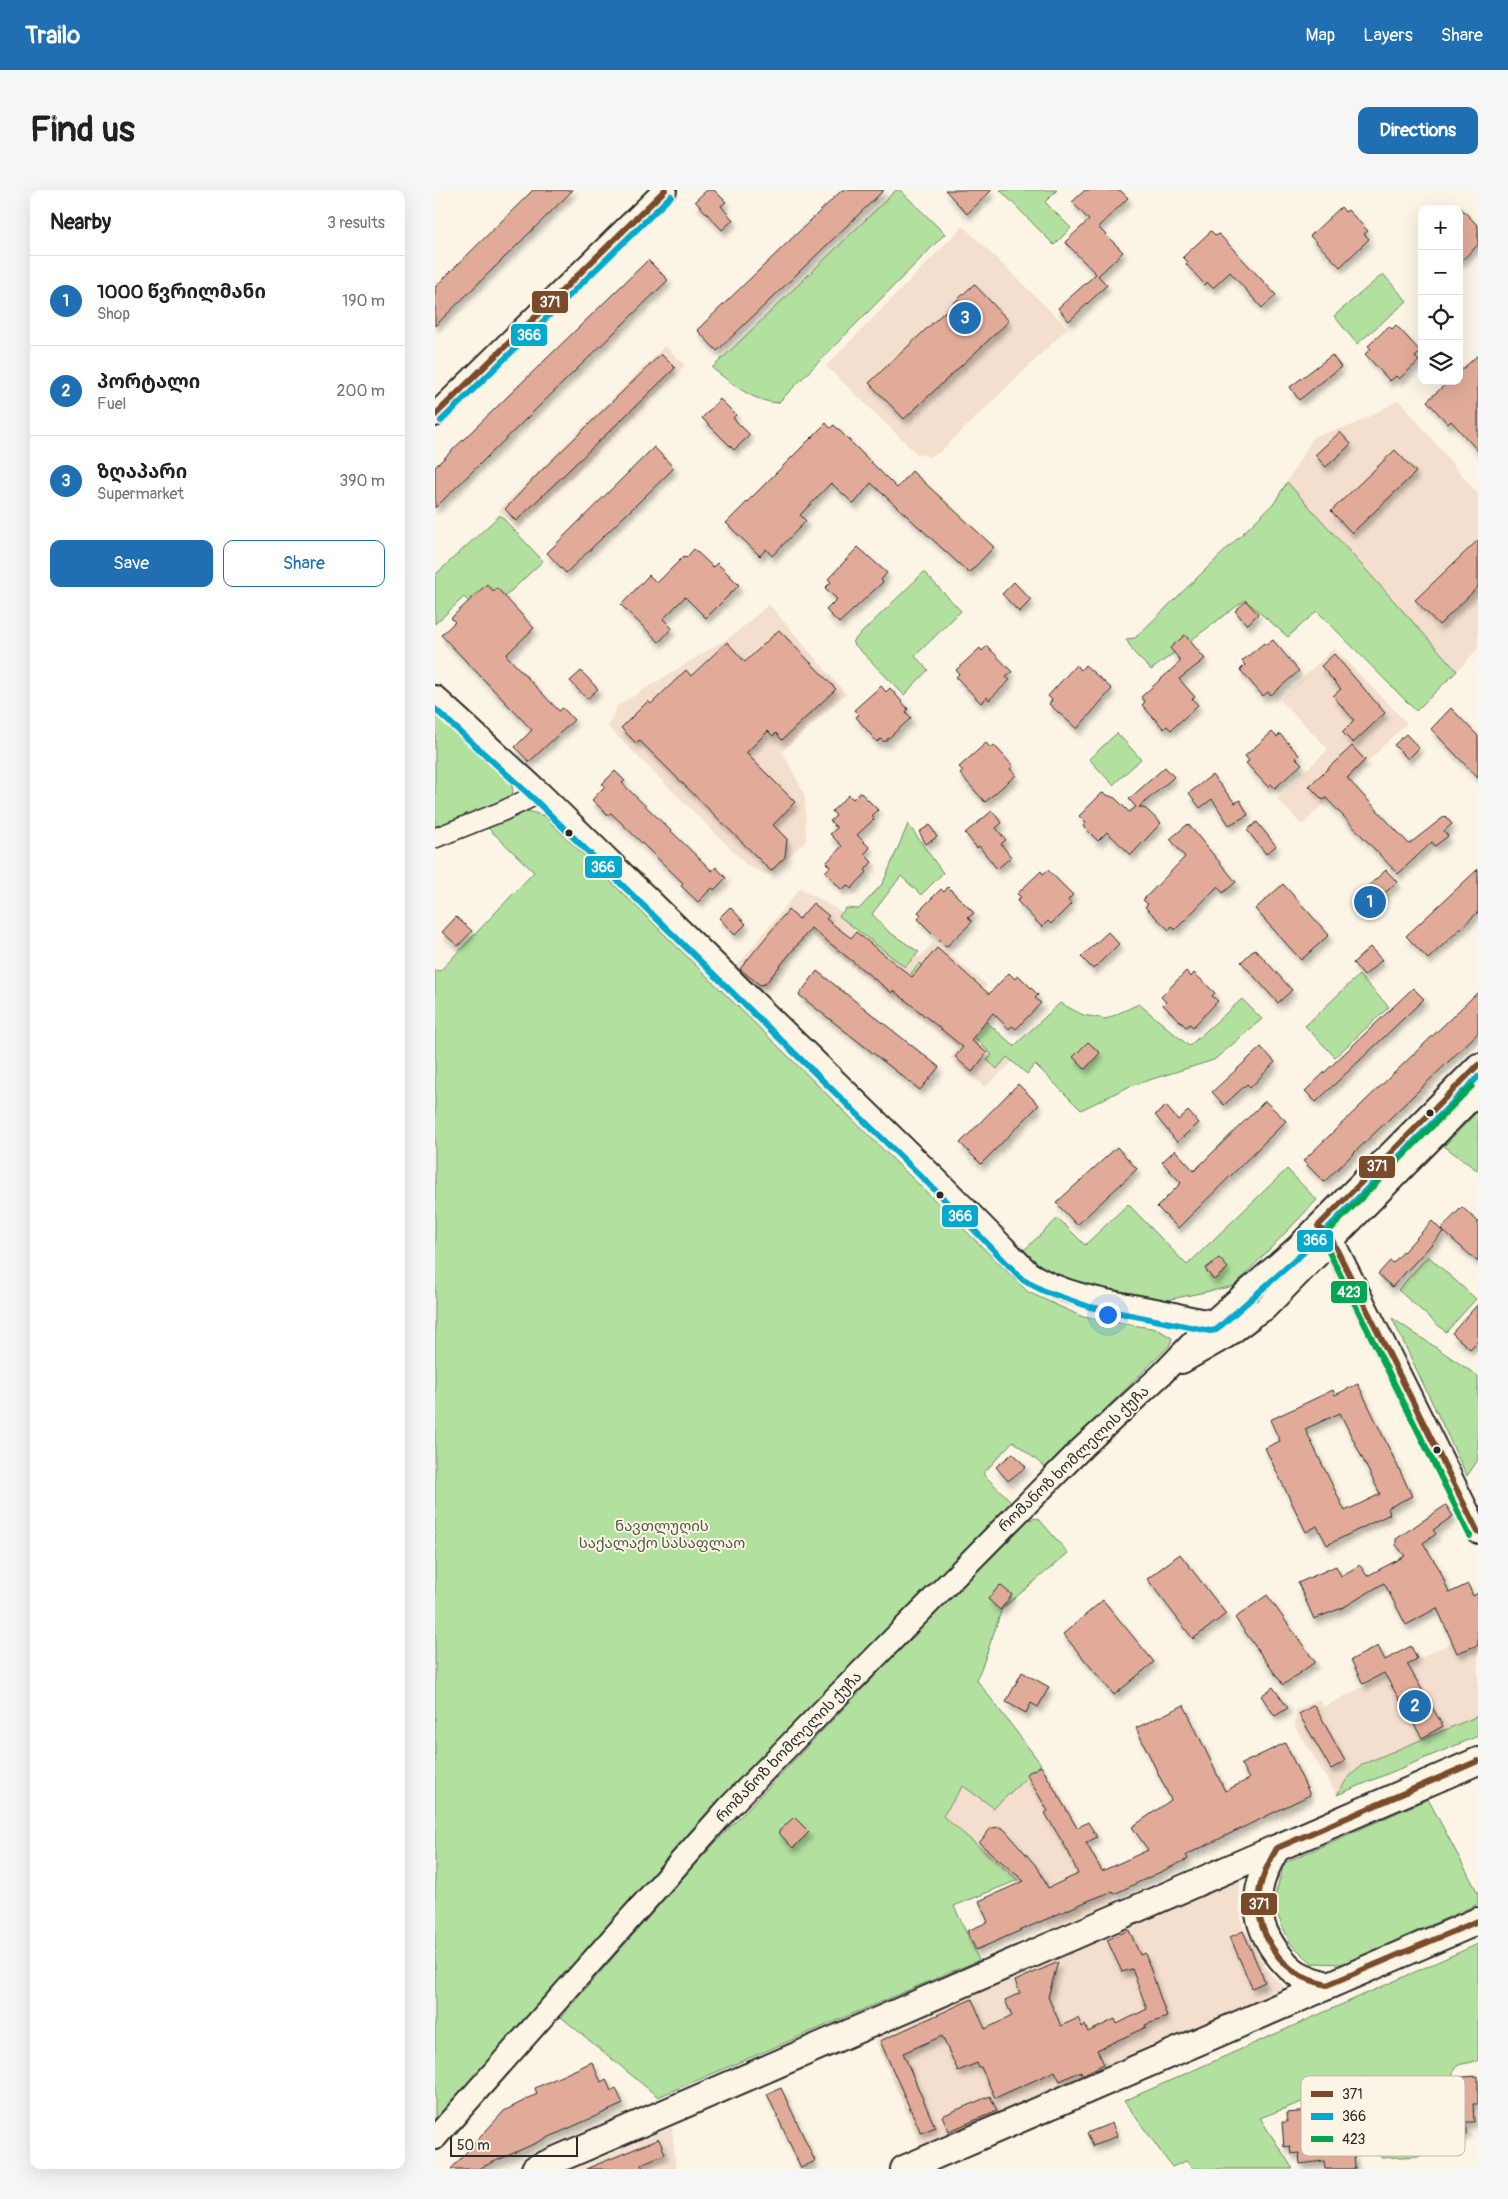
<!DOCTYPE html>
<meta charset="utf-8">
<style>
body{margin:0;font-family:Pangolin,"Noto Sans Georgian",sans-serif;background:#f6f6f6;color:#202124}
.controls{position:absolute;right:15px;top:15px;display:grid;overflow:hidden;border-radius:10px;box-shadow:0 5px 20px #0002}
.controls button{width:45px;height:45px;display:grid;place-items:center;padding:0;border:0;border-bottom:1px solid #e0e0e0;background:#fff;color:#202124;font:25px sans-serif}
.scale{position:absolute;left:15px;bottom:12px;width:128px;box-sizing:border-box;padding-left:5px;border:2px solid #2b2b2b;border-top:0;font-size:14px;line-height:18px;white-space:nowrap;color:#2b2b2b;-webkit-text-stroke:4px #fcf5e5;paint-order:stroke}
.you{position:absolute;left:672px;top:1124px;width:18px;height:18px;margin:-12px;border:4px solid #fff;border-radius:50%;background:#1a73e8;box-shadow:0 0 0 8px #1a73e833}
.badge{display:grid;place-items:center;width:32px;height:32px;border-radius:50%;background:#1f6fb2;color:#fff;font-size:16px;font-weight:700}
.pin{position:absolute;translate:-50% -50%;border:2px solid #fff;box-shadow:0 1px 5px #0006}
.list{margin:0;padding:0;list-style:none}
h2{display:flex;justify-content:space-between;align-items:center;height:65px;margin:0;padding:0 20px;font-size:21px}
h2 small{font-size:16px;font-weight:400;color:#757577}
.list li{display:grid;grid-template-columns:32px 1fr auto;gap:15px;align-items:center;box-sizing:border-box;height:90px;padding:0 20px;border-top:1px solid #e0e0e0}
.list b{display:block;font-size:19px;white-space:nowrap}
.list p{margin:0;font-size:16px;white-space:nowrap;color:#757577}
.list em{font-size:16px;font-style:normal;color:#757577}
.actions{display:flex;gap:10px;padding:15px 20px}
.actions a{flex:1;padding:11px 0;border:1px solid #1f6fb2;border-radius:10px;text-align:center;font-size:18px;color:#1f6fb2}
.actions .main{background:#1f6fb2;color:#fff}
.icon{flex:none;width:28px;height:28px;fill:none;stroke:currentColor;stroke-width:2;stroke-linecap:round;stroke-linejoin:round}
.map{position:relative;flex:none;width:1043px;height:1979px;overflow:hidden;border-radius:10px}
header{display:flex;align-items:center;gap:30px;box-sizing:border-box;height:70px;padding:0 25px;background:#1f6fb2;color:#fff}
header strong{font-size:24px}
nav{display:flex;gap:28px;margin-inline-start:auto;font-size:18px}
.intro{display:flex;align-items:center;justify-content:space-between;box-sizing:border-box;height:120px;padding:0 30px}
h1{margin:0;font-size:35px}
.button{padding:12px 22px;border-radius:10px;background:#1f6fb2;color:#fff;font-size:18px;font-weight:700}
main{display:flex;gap:30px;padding:0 30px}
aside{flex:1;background:#fff;border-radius:10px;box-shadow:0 5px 20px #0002}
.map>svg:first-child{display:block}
</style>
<header>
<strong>Trailo</strong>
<nav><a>Map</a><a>Layers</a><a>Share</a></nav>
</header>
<div class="intro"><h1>Find us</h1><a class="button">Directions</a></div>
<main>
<aside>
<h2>Nearby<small>3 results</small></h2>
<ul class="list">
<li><span class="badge">1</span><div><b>1000 წვრილმანი</b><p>Shop</p></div><em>190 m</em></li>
<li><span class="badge">2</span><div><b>პორტალი</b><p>Fuel</p></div><em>200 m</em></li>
<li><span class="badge">3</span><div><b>ზღაპარი</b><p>Supermarket</p></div><em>390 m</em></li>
</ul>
<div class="actions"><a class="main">Save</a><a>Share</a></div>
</aside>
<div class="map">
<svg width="1043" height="1979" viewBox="0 0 1043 1979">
<defs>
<filter id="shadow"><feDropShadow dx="3" dy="5.5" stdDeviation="2.5" flood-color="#0004"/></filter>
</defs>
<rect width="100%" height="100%" fill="#fcf5e5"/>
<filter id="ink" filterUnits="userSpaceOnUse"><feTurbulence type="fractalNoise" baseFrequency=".02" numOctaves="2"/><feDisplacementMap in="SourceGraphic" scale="10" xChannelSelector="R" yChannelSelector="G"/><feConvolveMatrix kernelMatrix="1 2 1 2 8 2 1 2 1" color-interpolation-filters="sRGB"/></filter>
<g filter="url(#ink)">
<path fill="#f4dfce" d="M528,36l105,102 -129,125 -11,4 -12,-4 -90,-87z
M230,156l20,19 -167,165 -19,-20z
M964,210l79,94v155l-21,22 -170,-189 27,-46 39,-11z
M334,414l77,90 -64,57 23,44 1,46 -37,34 -20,-8 -141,-140 9,-21 119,-73z
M899,458l73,75 -105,102 -25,-26 51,-50 -48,-49z
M365,698l120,69 13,-15 54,43 -22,25 53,47 -33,30 -35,-29 8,-11 -148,-113 -50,61 -26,-25z
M1043,1437v89l-115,48 -16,15 -10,16 -42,-68 1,-17 23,-11 4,8 127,-64z
M606,1574l62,105 12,32 -65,28 -14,-30 -8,-11 -85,-72 20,-30 31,22z
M805,1688l-1,26 3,19 18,35 10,15 15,15 -364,158 -47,-109z
M237,1937l4,42h-100z"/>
<path fill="#b2e09f" stroke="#6e8665" d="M461,0h4l45,44 -167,169c-27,-2 -45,-19 -66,-35z
M565,0h57l-12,12 26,26 -17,17z
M948,84l24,27 -50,43 -23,-28z
M852,292l170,189 -41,40 -99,-100 -29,26 -43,-37 -94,70 -17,-17 -8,-14 9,-1 140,-136z
M65,325l43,46 -60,56 -19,-20 -29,27v-49z
M489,382l37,39 -46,45 13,14 -24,25 -52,-53z
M0,517l76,75 2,9 -2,8 -76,30z
M682,543l24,26 -28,26 -24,-26z
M90,620l19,6 484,476 55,25 74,12 15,9 -2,7 -124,123 -33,-27 -30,33 29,28 -196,199 -140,147 -241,274v-1152l5,1 94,-99 -46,-44z
M473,634l35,49 -22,22 -20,-19 -29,38 17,18 30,20 -14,15 -66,-51 7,-8 13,1 24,-26z
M485,773l94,83 46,-43 23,12 23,4 33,-15 50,42 53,-47 20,20 -48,41 -84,26 -49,24 -46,-46 -8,10 -20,-17 -10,12 -10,-9 5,-5 -81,-82z
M924,785l30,32 -54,50 -30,-31z
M1043,921v60l-34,-25z
M852,979l30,31 -83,86 -82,17 -34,-7 -70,-25 -25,-20 35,-33 27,27 43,-41 59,61z
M993,1066l48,43 -30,33 -48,-42z
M957,1128l86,58v84l-11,16z
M603,1328l30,35 -66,56 -20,58 -6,12 65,85 -47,44 -31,-22 -20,30 75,64 -64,26 25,54 -321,137 -97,-80 134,-153 324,-339 8,-5z
M1043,1526v20l-141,59 10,-16 16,-15z
M993,1609l50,94v11l-135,60 -31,-1 -22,-20 -12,-27 -4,-16 10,-37z
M1043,1754v117l-21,4 -10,22 -38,14 12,55 -40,2 -14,-81 -107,41 33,51h-99l-8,-8 -14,6 -48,-66z"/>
<path fill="#e2ab99" stroke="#2b2b2b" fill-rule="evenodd" filter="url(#shadow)" d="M98,0h40l-138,136v-39z
M272,0h7l12,12 -5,4 12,14 -11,10 -27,-29z
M407,0h42l-167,161 -20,-21z
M510,0h47l-25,24z
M650,0h35l8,8 -30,29 25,25 -25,24 9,9 -38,36 -11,-13 38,-34 -31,-32 24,-22 -17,-18z
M1024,16l19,20v19l-19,18z
M906,17l4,5 3,-2 20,21 -4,3 5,5 -29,28 -30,-31z
M776,41l5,5 3,-2 57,61 -14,13 -32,-36 -17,16 -6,-6 -2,3 -19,-21 2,-2 -5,-5z
M213,70l20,20 -233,228v-41z
M539,94l35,37 -105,98 -35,-36z
M961,135l25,27 -6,5 4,4 -20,18 -3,-3 -6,5 -25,-27 6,-5 -3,-3 21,-20 3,3z
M226,164l14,14 -159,153 -11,-12 35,-37z
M897,165l9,12 -42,33 -9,-13z
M1043,165v96l-27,-30 -3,3 -21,-23 22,-20h10v-9z
M285,209l16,16 -3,3 17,17 -16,15 -32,-32z
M391,233l4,5 4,-3 63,63 15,-17 82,76 -25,26 -98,-90 -17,21 -23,-21 -31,32 6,6 -34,35 -6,-7 -6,7 -34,-33z
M905,242l11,12 -25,23 -11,-12z
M219,257l20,21 -108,105 -19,-20z
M960,260l21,22 -64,61 -21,-22z
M1043,350v47l-39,38 -24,-25z
M423,357l29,26 -6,7 2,2 -44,41 -13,-13 11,-11 -12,-11 6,-6 -3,-3z
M259,359l19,18 4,-4 22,22 -33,33 -21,-21 -22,22 9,9 -13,14 -38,-37 28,-30 8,8 27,-27 2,2z
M579,392l17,18 -12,12 -17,-18z
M52,394l6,7 4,-3 37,40 -28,27 53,56 4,-3 11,12 -45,42 -14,-15 17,-17 -91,-95 14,-13 -4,-4z
M811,411l12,13 -11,11 -12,-14z
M344,440l57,59 -54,51 -6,-7 -3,3 -5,-5 -22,22 49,49 -22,23 14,14 -2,18 -14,14 -132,-131 -3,3 -15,-15 27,-27 3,3 35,-34 5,6 36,-34 18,20z
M750,445l20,24 -26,20 16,18 -3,2 6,6 -27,25 -4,-4 -3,3 -22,-24 3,-3 -4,-5 40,-36 -11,-13z
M838,450l26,31 -28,24 -3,-3 -5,4 -23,-26 5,-5 -3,-4 22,-18 2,2z
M552,456l25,26 -6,5 4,3 -21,20 -2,-3 -6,6 -25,-26 3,-3 -3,-4 24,-22 2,3z
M899,464l51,59 -32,30 -11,-11 12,-12 -21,-24 8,-7 -20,-23z
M641,475l5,5 4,-5 27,24 -35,40 -28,-25 3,-4 -4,-4z
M146,481l17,18 -11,10 -17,-18z
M446,496l5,6 4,-4 18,21 -2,3 5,6 -27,24 -3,-3 -4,3 -21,-25 3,-2 -5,-5z
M1016,518l27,28v42l-47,-49z
M837,542l5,5 3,-3 19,21 -3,3 6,6 -27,24 -4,-4 -3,3 -22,-24 3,-2 -4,-5z
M971,544l13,14 -11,11 -14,-14z
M551,553l5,5 3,-3 19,21 -3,3 6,6 -31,27 -25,-28 3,-3 -4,-4z
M917,556l13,14 -18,18 62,66 36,-28 7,8 -8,7 4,5 -13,10 -3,-4 -34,32 -72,-76 -3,2 -14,-14z
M730,577l9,10 -35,30 7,2 15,14 -30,32 -24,-23 -9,9 -15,-15 3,-3 -7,-7 23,-23 13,5 14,14 7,-5 -7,-8z
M180,581l10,10 -3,2 90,88 4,-4 10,11 -12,12 -2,-2 -14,14 -17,-16 2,-3 -72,-70 -3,2 -16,-15 13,-14 -3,-2z
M777,585l23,28 5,-3 8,15 -19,10 -17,-26 -12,9 -11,-15z
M425,602l18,18 -6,6 2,3 -17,16 13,13 -6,6 8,8 -7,8 2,2 -16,17 -4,-4 -5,5 -17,-18 5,-5 -4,-4 16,-17 -12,-12 7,-6 -7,-7 6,-5 -4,-5 17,-16 4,4z
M557,621l10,12 -6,5 10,12 -5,4 10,13 -14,12 -18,-23 -2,2 -12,-15z
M822,632l19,24 -10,8 -19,-24z
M753,634l48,58 -13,11 -5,-7 -43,44 -3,-4 -3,4 -24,-23 3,-3 -5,-4 42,-43 -15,-18z
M495,635l7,12 -11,7 -7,-12z
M1043,679v43l-50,47 -22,-23z
M613,680l25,25 -5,5 3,4 -20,20 -3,-3 -6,6 -25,-26 4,-4 -4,-3 24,-23 2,3z
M951,680l11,12 -29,26 -11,-12z
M848,694l46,51 -28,25 -46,-51z
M513,697l26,26 -6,5 4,4 -26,25 -28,-28 3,-4 -3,-3 23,-23 3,3z
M378,713l16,13 -3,3 25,19 5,-6 56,45 25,-29 52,46 20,-21 6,6 3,-4 20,20 -3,3 6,5 -25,26 -4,-3 -3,3 -16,-16 -22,27 16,13 -15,19 -17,-15 8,-10 -70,-57 -1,3 -81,-65 -46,56 -5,1 -20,-16 48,-59 11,9z
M295,717l16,17 -11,11 -16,-17z
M21,727l16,14 -14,15 -16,-14z
M673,742l11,12 -26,25 -12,-12z
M935,757l12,13 -18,16 -11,-13z
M820,759l37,41 -14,13 -37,-41z
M382,781l122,96 -19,23 -121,-95z
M751,781l5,6 3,-4 21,20 -3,3 6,5 -25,26 -3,-3 -4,3 -23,-22 3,-3 -5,-5z
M978,798l11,11 -108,103 -11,-11z
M1043,802v41l-154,149 -21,-21z
M653,852l12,11 -15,16 -12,-12z
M826,857l14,15 -25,26 -3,-4 -23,21 -12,-13z
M583,894l21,21 -58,59 -21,-21z
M830,911l21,20 -108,107 -21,-21 24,-24 -19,-21 13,-12 19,21z
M731,916l12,14 10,-9 11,12 -22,19 -22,-27z
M682,957l20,22 -60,56 -21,-22z
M1027,1017l16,15v40l-37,-33z
M997,1031l11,11 -51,55 -14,-13 12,-13 3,2z
M784,1068l9,10 -14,12 -9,-11z
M1043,1114v37l-8,8 -18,-16z
M923,1194l54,112 -24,12 2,6 -63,31 -10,-19 -11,6 -41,-84 15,-7 -10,-21 63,-30 2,5zM905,1223l40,81 -35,17 -40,-82z
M578,1263l13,14 -18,14 -12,-14z
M1011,1315l7,11 -20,14 3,4 -13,9 17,27 9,23 19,-9 5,12 5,-3v52l-21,8 -20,-45 -31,17 -22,-42 -40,24 -30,12 -16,-36 38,-17 5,10 19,-11 7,11 38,-20 -9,-11v-6z
M745,1364l46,60 -33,25 -46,-60z
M565,1395l12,10 -12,15 -12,-11z
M832,1405l48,67 -32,23 -48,-67z
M668,1410l51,62 -40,33 -51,-61z
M943,1456l7,14 26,-14 6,13 -10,5 36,62 -21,12 -38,-65 -21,11 -12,-24z
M587,1482l27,15 -11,20 -7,-4 -5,10 -20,-11z
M838,1497l15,21 -13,8 -14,-20z
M749,1515l41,86 24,-12 -8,-15 44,-21 25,52 -124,60 2,4 -74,35 -1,-3 -23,9 -114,50 -9,-19 21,-9 -9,-21 45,-20 -45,-38 12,-15 9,-1 5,3 33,38 10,20 30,-14 -9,-21 -24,-40 3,-2 -22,-37 15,-8 36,62 11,-6 9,15 -11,6 16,28 46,-21 -16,-23 39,-27 -35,-72z
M879,1515l31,56 -14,8 -32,-55z
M359,1627l15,15 -16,16 -15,-16z
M694,1740l11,25 5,-2 22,64 -22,8 1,2 -49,23 7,14 -22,11 -1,-4 -21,10 -5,-10 -60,27 -14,-31h-2l-2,-4 -19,8 -16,-35 -39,17 32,74 -14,6 -41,-92 92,-42 13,30 27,-13 -7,-16 15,-7 -5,-12 43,-19 -10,35 13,29 17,-8 4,9 3,-2 3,7 27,-13 2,5 30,-15 -15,-40 -10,3 -15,-32z
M808,1741l22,51 -13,6 -22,-51z
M157,1872l9,20 5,-3 5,12 5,-3 7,16 -145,65h-27l53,-58 33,-17 -2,-6z
M1043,1886v28h-5l1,18h-8v12h-7v6l-26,2 -1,-6h-8l-1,-25h8v-5l22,-1 -1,-19 11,-1 -1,-8z
M346,1898l34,73 -14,7 -34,-74z
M555,1906l7,15 -48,20 -7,-15z
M875,1921l1,7h6l2,23 16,-1 1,8 12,-1v7h6l1,15h-30l-1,-8 -24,3 -1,-11 -8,1 -1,-8 -6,1 -2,-25h5l-1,-9z
M677,1933l5,13 -24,10 -6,-13z
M224,1949l6,15 -24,10 2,5h-57z"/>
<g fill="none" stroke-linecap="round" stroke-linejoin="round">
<defs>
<path id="minor" d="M0,648l68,-27 37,-18"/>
<path id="tertiary" d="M0,225l230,-225
M0,507l105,96 401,391 88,89c39,25 91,30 136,39 19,4 40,11 60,10 15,0 28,-5 40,-13l213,-217
M888,1041l9,9 146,292
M747,1172l44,-25 24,-18
M0,1948l294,-331 110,-113 243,-246 80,-74 50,-52 85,-75 181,-182"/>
<path id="secondary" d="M842,1658c-23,36 -27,68 -1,104 6,8 13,17 22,22 9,5 19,8 29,11
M100,1979l943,-408
M469,1979l574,-248"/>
</defs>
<use href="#minor" stroke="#2b2b2b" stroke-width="22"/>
<use href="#tertiary" stroke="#2b2b2b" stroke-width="26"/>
<use href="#secondary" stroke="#2b2b2b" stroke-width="30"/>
<use href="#minor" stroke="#fcf5e5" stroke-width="19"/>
<use href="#tertiary" stroke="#fcf5e5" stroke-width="22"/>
<use href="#secondary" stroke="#fcf5e5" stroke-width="26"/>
<defs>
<path id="bus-1" d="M0,225l230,-225
M1043,875l-160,161 14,14 146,292
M1043,1571l-201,87c-7,12 -14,25 -17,39 -7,30 9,67 35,85 9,7 21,10 32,13l151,-64"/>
<path id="bus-2" d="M6,231l230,-225
M0,519l99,90 401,391 88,90 21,11 46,16 120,24 6,-1 87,-77 175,-176"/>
<path id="bus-3" d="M1035,1346l-147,-296 3,-6 146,-148"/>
</defs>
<use href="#bus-1" stroke="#fcf5e5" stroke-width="10"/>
<use href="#bus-2" stroke="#fcf5e5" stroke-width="10"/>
<use href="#bus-3" stroke="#fcf5e5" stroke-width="10"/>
<use href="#bus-1" stroke="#7a4b2a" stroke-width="6"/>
<use href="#bus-2" stroke="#00a9ce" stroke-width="6"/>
<use href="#bus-3" stroke="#00a651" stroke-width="6"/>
</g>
</g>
<g fill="#2b2b2b" stroke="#fcf5e5" stroke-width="2">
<circle cx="134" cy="643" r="4.5"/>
<circle cx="995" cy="923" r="4.5"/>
<circle cx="505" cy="1005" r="4.5"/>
<circle cx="1002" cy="1260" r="4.5"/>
</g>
<g text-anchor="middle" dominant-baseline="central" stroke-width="4" stroke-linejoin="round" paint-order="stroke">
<g font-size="15" fill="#2b2b2b" stroke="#fcf5e5">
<text transform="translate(639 1269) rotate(-44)">რომანოზ ხომლელის ქუჩა</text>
<text transform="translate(354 1557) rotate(-46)">რომანოზ ხომლელის ქუჩა</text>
</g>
<g font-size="15" fill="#4d5848" stroke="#fcf5e5">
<text x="227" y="1336">ნავთლუღის<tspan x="227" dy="17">საქალაქო სასაფლაო</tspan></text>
</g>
</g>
<rect x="866" y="1886" width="164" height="80" rx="8" fill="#fcf5e5" stroke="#bdb8ad" stroke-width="1"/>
<rect x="876" y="1901" width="22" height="6" fill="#7a4b2a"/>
<rect x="876" y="1923" width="22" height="7" fill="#00a9ce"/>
<rect x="876" y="1946" width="22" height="6" fill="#00a651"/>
<g font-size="14" fill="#2b2b2b">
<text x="907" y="1909">371</text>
<text x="907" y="1931">366</text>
<text x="907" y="1954">423</text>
</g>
<g stroke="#fcf5e5" stroke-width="2">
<rect x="96" y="100" width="38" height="24" rx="5" fill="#7a4b2a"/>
<rect x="75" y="133" width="38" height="24" rx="5" fill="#00a9ce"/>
<rect x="149" y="665" width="39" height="24" rx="5" fill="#00a9ce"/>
<rect x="923" y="965" width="38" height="24" rx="5" fill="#7a4b2a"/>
<rect x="506" y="1014" width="38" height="24" rx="5" fill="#00a9ce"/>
<rect x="861" y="1039" width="38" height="24" rx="5" fill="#00a9ce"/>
<rect x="895" y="1090" width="38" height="24" rx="5" fill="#00a651"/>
<rect x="805" y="1702" width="38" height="24" rx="5" fill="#7a4b2a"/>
</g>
<g font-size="14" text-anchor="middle" font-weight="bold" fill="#fff">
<text x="115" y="117">371</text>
<text x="94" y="150">366</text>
<text x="168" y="682">366</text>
<text x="942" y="981">371</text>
<text x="525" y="1031">366</text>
<text x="880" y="1055">366</text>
<text x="914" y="1107">423</text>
<text x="824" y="1719">371</text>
</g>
</svg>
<div class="controls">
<button>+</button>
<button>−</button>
<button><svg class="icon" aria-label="locate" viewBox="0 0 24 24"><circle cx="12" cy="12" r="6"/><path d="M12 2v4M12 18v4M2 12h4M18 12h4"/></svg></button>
<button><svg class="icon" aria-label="layers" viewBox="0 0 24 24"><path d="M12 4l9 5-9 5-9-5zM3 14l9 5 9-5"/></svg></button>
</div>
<div class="scale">50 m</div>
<div class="you"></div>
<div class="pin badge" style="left:935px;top:712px">1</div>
<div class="pin badge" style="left:980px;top:1516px">2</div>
<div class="pin badge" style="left:530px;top:128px">3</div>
</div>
</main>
